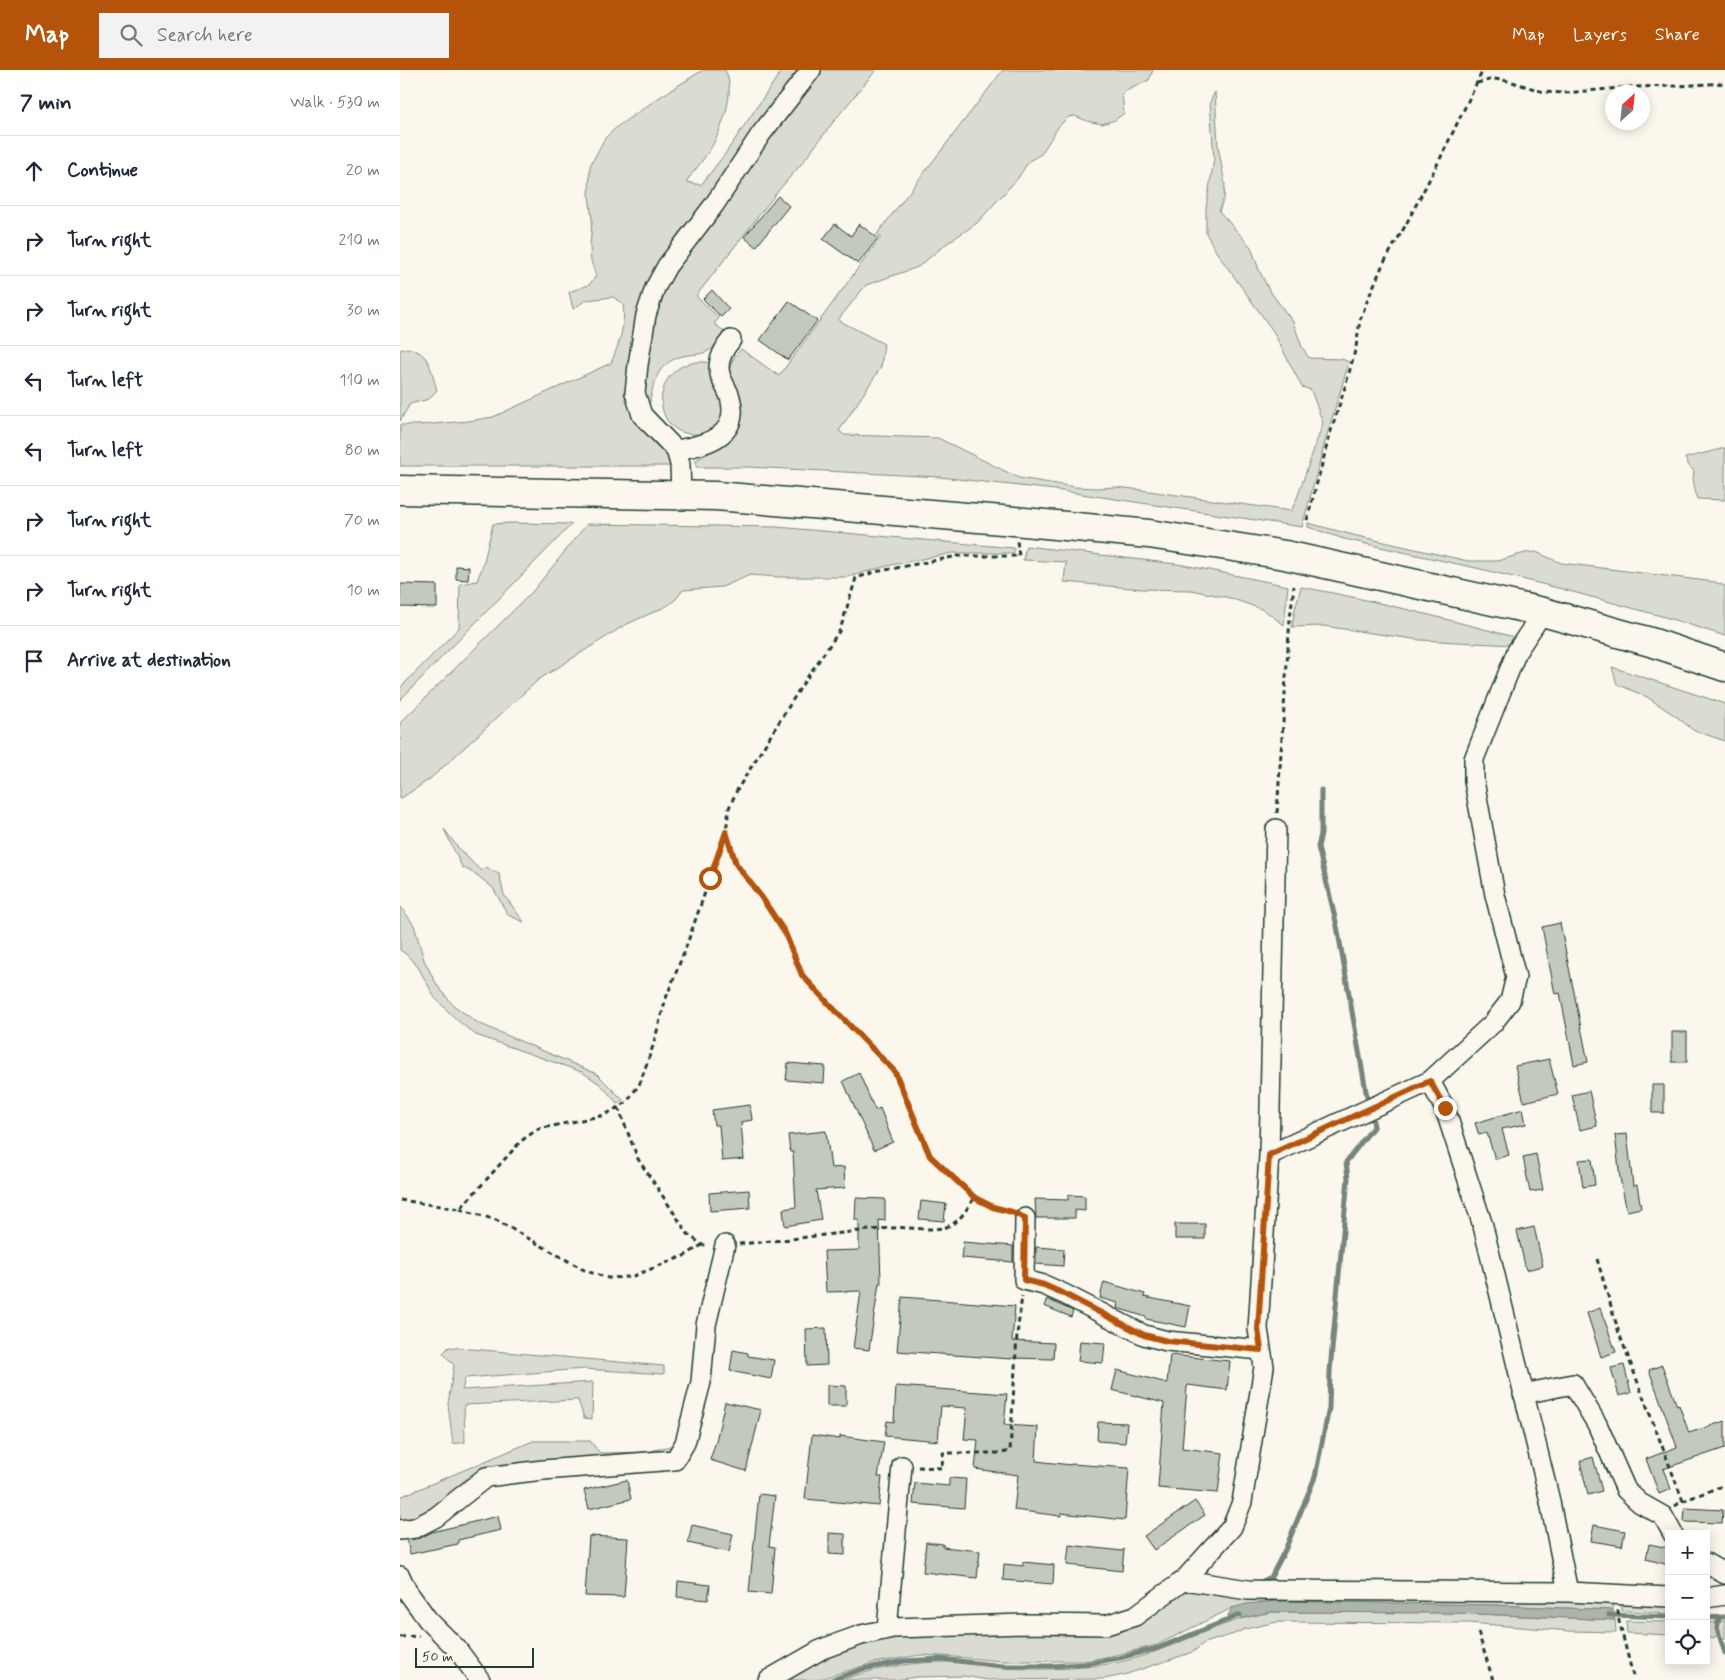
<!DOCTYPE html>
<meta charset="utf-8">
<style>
body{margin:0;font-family:Mynerve,sans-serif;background:#f2f2f3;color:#1f2937}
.controls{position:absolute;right:15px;bottom:15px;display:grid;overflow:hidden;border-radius:0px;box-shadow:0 2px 12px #0003}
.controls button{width:45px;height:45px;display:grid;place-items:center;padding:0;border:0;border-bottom:1px solid #e0e1e3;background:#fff;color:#1f2937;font:25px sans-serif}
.compass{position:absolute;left:1205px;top:15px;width:45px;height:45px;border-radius:50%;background:#fff;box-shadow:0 2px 12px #0003;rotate:27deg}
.scale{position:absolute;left:15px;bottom:12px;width:119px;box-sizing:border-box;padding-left:5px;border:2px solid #1f3d34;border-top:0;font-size:14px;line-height:18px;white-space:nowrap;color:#1f3d34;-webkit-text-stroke:4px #fbf7ec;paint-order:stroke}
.stop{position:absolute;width:15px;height:15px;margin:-11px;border:4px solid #b45309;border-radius:50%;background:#fff}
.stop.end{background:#b45309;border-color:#fff;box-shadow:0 1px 5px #0008}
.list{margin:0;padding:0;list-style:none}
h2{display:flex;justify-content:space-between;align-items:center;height:65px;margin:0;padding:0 20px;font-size:21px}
h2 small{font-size:16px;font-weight:400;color:#747a83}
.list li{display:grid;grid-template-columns:32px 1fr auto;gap:15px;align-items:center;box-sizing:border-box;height:70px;padding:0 20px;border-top:1px solid #e0e1e3}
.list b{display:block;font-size:19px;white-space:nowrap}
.list em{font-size:16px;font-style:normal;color:#747a83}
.icon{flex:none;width:28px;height:28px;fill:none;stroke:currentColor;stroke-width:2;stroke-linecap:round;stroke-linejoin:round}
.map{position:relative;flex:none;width:1325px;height:1610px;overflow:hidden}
header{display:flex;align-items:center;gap:30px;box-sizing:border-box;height:70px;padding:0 25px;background:#b45309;color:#fff}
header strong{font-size:24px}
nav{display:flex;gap:28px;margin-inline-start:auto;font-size:18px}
.search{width:350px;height:45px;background:#f2f2f3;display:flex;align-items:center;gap:12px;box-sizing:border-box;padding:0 18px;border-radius:0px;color:#747a83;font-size:19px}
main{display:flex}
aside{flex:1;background:#fff}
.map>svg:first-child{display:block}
</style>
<header>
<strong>Map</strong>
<div class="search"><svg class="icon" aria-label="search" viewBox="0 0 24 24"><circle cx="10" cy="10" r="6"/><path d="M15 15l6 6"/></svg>Search here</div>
<nav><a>Map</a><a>Layers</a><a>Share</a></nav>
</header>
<main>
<aside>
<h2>7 min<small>Walk · 530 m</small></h2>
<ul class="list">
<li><svg class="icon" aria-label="ahead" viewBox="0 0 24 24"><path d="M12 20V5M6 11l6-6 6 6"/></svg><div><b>Continue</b></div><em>20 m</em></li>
<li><svg class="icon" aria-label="right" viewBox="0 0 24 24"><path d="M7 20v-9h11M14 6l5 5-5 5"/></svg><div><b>Turn right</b></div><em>210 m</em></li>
<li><svg class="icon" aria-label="right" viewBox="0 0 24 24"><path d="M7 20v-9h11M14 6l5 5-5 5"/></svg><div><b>Turn right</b></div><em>30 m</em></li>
<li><svg class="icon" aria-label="left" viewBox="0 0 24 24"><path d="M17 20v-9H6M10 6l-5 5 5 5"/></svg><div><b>Turn left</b></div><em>110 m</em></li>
<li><svg class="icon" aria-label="left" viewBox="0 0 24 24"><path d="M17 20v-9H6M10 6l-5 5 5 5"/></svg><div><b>Turn left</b></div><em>80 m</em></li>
<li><svg class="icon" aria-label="right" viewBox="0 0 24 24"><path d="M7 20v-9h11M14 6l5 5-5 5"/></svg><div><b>Turn right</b></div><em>70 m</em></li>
<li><svg class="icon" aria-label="right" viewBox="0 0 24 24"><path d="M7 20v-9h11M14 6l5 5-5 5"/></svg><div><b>Turn right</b></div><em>10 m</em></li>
<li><svg class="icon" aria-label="arrive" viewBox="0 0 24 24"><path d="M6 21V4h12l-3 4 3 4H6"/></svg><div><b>Arrive at destination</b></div></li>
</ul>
</aside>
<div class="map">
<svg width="1325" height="1610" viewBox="0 0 1325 1610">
<rect width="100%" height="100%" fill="#fbf7ec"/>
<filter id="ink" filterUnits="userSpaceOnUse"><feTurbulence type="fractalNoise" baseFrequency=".02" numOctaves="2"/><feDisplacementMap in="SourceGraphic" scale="10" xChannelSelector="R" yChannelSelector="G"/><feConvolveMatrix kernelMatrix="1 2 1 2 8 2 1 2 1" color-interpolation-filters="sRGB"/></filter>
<g filter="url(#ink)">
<path fill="#dbdcd1" stroke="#7d8c82" d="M303,0h22c12,20 -4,63 -16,81 -7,11 -16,21 -23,31l15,3 24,-31 57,-84h23l-139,190 -38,137c5,31 38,41 44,69h-272v-41h20l49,-4 24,-4 118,-54c8,-19 15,-38 12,-59l-10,-7 -27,3 -13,9 -4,-17 20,-7 7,-9 -5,-15 -1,-14 2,-27 -3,-25 1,-29 15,-28 13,-12 42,-29z
M419,0h57l-42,51 -31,41 -25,29 -82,105 23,22 -5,6 10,7c-4,7 -9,18 -18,21 -6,3 -16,2 -23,4 -27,7 -30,27 -34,52l-9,-28 20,-95z
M603,0h150l-4,10 -27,13 2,20 -9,7 -13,4 -15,-3 -12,-5 -7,1 -9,9 -18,28 -12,7 -11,17 -41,45 -31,21 -28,23 -52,18 -28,35 46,24 -3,23 -42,64 5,4 94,3 81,40 56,9 22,1 18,-1 19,2 157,22 6,-13 26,-75 -12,-33 -9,-3 -29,-56 -56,-78 -11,-20v-25l8,-49 -4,-57 5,-10 3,54 7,39 -1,13 -5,13 32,36 8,23 10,20 24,32 9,25 7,11 33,1 7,3 -22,73 -25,92 -247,-37 -115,-13 -191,-10h-53v-7l20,-11 7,-6 7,-76 3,-8 8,-10 38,27 102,-139 -4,-3z
M7,278c25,5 23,22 30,42l-8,9 -19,5 -10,17v-71z
M297,292h9l7,3c4,13 10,28 12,41 0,7 -5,15 -9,21 -6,6 -13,7 -21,7 -38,1 -44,-48 -16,-66 6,-4 12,-5 18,-6z
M1325,378v52l-28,-1 -4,-19 1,-9 -5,-5 -4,-8z
M109,453l63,1 -172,176v-12l59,-60 1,-44 17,-3 6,-16 10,-41z
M908,453l45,12 115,26h29l28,-8 11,-1 25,11 154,19 10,4v50l-60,-19 -103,-28 -77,-19 -141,-31 -36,-12z
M187,454l190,3 237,21v5h-61l-62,12 -44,12h-67l-30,-2 -28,12 -39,3 -7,9 -9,7 -42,19 -87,55 -108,99 -30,20v-76l133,-132z
M626,476l158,19 104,21 -4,39 -20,-15 -34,-12 -39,-8 -49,-1 -78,-7 2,-20 -43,-2z
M901,517c73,13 145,32 217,51l-5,7 -93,-5 -97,-14 -31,1 3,-18z
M1212,597l113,37v37l-32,-11 -16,-13 -30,-20 -30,-13z
M44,759l16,21 21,21 5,-4 13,7 5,21 20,27 -16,-7 -15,-27 -16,-13 -15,-8z
M0,836l14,19 10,35 13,25 16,20 25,18 119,51 26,26 -5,4 -18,-20 -18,-12 -106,-37 -19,-15 -22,-22 -17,-31 -11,-12 -7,-5z
M49,1277l215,19v8l-80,-5 -119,9 -3,12 131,-8 -1,37 -8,-1 -6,-18 -114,5 1,37 -12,2 -5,-40 6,-39 -11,-12z
M133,1371h57l10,12 47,-1 31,-8 -10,12 -182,18 -51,39 -35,11v-27z
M787,1517l425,13 1,10 -118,-5 -86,-1 -177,4 -75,37 -41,10 -32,6h-82l-59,-5 -23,-1 -47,8 -56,17h-33l28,-15 24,-10 45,-16 21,-2 122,-3 62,1 31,-4z
M1221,1531l48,1v11l-47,-2z
M872,1542l183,1 160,7 1,12 -46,-1 -101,-8 -192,-1 -32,7 -11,5 -30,9 -11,9 -69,23 -20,4 -116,1 -25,-4 -46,1 -21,3h-55c31,-11 64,-17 97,-18 23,-1 46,5 68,6 35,2 69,1 103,-4 57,-9 107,-44 163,-52z
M1226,1551l43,1v13l-42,-2z
M1325,1551v18l-2,1 -3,-5 -8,3h-6v-15z"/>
<path fill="#adb4aa" stroke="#74847b" d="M877,1531l218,4 118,5 2,10 -160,-7 -183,-1 -29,6 -16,-1 5,-9 14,-4z"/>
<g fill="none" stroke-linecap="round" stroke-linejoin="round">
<path stroke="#74847b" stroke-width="5" d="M921,720v44l-3,13 19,79 30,171
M859,1513l12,-6 14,-27 30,-73 14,-69 1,-37 18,-193 -2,-16 28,-36 -3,-13
M1209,1545l60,2
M1306,1548l19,-1
M1319,1548l-2,10 8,25
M431,1610l32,-11 41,-8 36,-2 63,7h47l35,-2 34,-6 39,-10 82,-33"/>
</g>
<path fill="#c4c9be" stroke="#1f3d34" d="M378,126l11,10 -33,41 -12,-10z
M435,154l16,12 8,-12 19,14 -20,26 -35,-25z
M312,220l17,19 -8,8 -18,-18z
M389,231l28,20 -29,39 -28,-20z
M56,496l13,1 -1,13 -12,-1z
M0,514l37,1v23l-37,-1z
M1160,853l28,139 -14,3 -14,-72 -5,1 -13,-67z
M1272,962h15v30h-15z
M1149,989l9,35 -34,8 -9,-36z
M388,993l37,3 -1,17 -38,-3z
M459,1003l16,37 5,-2 13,34 -19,8 -31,-69z
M1252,1015h12v28h-12z
M1189,1021l8,35 -17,4 -8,-35z
M350,1035l2,15 -11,2 3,37 -22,2 -3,-36h-5l-2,-15z
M1123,1039l3,15 -24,5 7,26 -14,4 -8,-26 -8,2 -4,-12z
M426,1061l5,37 13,-1 1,21 -29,2 5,30 -36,6 -2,-17 13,-2 -3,-55h-3l-2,-17z
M1227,1064l6,52 4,-1 4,23 -14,3 -7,-33 -5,-43z
M1136,1084l7,36 -13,2 -7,-35z
M1192,1089l3,26 -12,2 -4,-27z
M349,1120l1,18 -40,3 -1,-18z
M668,1125l17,1v15l-10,-1v8h-39l-1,-19 33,1z
M456,1128l29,1v22l-6,-1 2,63h-2l-10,67 -16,-2 8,-57 -35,1 -2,-41 35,-1v-30h-4z
M521,1131l25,3 -2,17 -25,-2z
M775,1154h30v15h-30z
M1134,1157l9,39 -17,4 -9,-39z
M563,1172l50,4v16l-52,-4z
M636,1177l28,2 -1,17 -27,-2z
M704,1212l41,12 -1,3 46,9 -4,21 -40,-8v-2l-29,-9 1,-5 -18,-5z
M502,1227l113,9 -3,35 42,2 -1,16 -42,-1v1l-114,-8z
M647,1229l26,12 -2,6 -27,-11z
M1200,1238l16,44 -15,5 -14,-44z
M426,1258l1,37 -20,1 -1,-37z
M680,1271l25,2 -2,20 -25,-2z
M333,1280l15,3v3l26,4 -3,19 -41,-8z
M770,1285l60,6 -3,29 -39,-5 -1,2 -5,61 41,5 -5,40 -60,-5 6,-85 -52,-13 5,-20 50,13z
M1224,1295l7,28 -12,3 -8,-28z
M1262,1295l15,41 2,-1 10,28 36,-12v27l-62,21 8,20 -12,5 -13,-35 31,-12 -28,-77z
M427,1315l19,1v20h-19z
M496,1316l111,8 -3,31 34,2 -2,34 35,4v-1l58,4 -4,52 -64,-7v3l-47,-6 4,-35 -43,-6 3,-29 -14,-1 3,-31 -26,-2 -3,35 -53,-5 2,-15 7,1z
M325,1332l36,8 -15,61 -36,-11 6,-19z
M698,1352l29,1 -2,20 -28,-2z
M412,1365l28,4v-3l44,6 -6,35h4l-3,29 -74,-7z
M1193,1387l9,34 -14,4 -8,-34z
M549,1408l17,1 -2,29 -51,-4 2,-21 34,3z
M227,1410l4,19 -42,10 -5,-19z
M359,1424l16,2 -6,50 6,1 -4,47 -22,-2z
M795,1431l10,14 -51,35 -10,-14z
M1285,1438l38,2 -1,13 -38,-1z
M98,1446l3,14 -43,10v4l-48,10 -3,-14 13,-2 12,-6z
M292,1455l41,9 -4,18 -41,-9z
M1194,1455l31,6 -3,15 -31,-5z
M429,1463l16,1v21l-16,-1z
M189,1466l39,2 -4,59 -39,-1z
M526,1472l17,2v3l37,4 -3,27 -54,-6z
M1249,1474l20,4v17l-23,-6z
M669,1475l53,6 2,-2 -2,22 -55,-6z
M623,1492l31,3 -1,19 -50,-4 1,-16 19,2z
M278,1511l32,4 -2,15 -31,-3z"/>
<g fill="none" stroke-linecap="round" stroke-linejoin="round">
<defs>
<path id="minor" d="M276,380c31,-5 65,-14 54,-53 -3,-10 -11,-18 -11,-29 0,-10 6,-21 12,-28
M281,424l-1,-30 -4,-14 -34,-35 -7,-22 3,-28 8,-50 9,-27 12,-22 47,-61 47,-71 50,-64
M1030,1011l15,28 38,117 66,271 19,95
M869,1085l161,-74 63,-58 17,-22 6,-24 -21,-82 -21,-114v-22l43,-108 26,-39
M625,1148l-1,62 20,5 20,9 80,41 23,6 94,9
M1123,1324l50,-10 24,40 29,66 14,13 23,13 10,18
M0,1460l15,-2 21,-11 50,-40 57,-7 132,-10 10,-17 16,-61 5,-57 19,-80
M1306,1493l19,11
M0,1506l7,15 21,29 29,29 23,31
M784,1510l64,10 320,2 101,5
M1306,1528l19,-3
M487,1559l15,-163
M368,1610l54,-31 39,-14 32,-7 134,-4 79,1 29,-9 49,-36 48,-53 10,-25 22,-135 -6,-38 11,-174 7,-326"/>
<path id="highway" d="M0,420l316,6 298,25 135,13 136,21 258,57 111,31 71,24"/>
</defs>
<use href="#minor" stroke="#1f3d34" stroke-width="22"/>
<use href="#highway" stroke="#1f3d34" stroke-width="31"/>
<path stroke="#1f3d34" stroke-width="3" stroke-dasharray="5 4" stroke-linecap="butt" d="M1077,13l17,-4 15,2 35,11 20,1 68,-6 45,-1 48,-3
M907,450l23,-86 16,-50 10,-37 4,-27 8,-21 15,-35 21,-36 35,-67 44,-91
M877,743l13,-195 4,-32
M218,1037l20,52 50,75 14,11h6
M0,1130l60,9 61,-68 17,-12 67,-14 22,-13 13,-19 13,-37 13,-48 20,-51 40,-115
M60,1139l36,11 90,51 22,7 23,-1 55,-22 16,-10
M612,1142l-19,-5 -18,-10 -45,-41 -35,-84 -67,-69 -26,-28 -17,-42 -23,-35 -26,-33 -10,-33 3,-24 8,-18 65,-105 38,-55 16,-52 19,-6 83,-16h61l-2,-15
M339,1174c52,-4 102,-12 153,-16 18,-2 36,4 54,-1 14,-4 21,-19 29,-30
M1197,1189l22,74 64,168
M518,1397l24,1 1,-15h59l8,-2 7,-116 5,-39
M1275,1436l8,-5 42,-16
M1218,1540l1,11 15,59
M1078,1562l15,48
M0,1567l19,-1"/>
<use href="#minor" stroke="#fbf7ec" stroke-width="19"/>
<use href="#highway" stroke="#fbf7ec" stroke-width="28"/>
</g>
</g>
<g fill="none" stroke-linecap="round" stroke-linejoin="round" filter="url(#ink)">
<path stroke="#b45309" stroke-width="6" d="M310,808l16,-46 10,32 26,34 23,35 17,42 26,28 67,69 35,84 45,42 18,9 19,5 13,6 -1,62 20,5 20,9 80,41 23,6 94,9 -3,-21 11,-174 161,-74 15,27"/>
</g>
</svg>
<div class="controls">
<button>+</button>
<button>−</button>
<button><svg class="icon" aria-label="locate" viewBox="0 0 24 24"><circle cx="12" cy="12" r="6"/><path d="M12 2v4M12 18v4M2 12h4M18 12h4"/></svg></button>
</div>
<svg class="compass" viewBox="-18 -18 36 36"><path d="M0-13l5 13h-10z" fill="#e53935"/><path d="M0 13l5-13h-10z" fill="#747a83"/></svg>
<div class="scale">50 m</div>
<div class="stop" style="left:310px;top:808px"></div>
<div class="stop end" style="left:1045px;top:1038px"></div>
</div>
</main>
